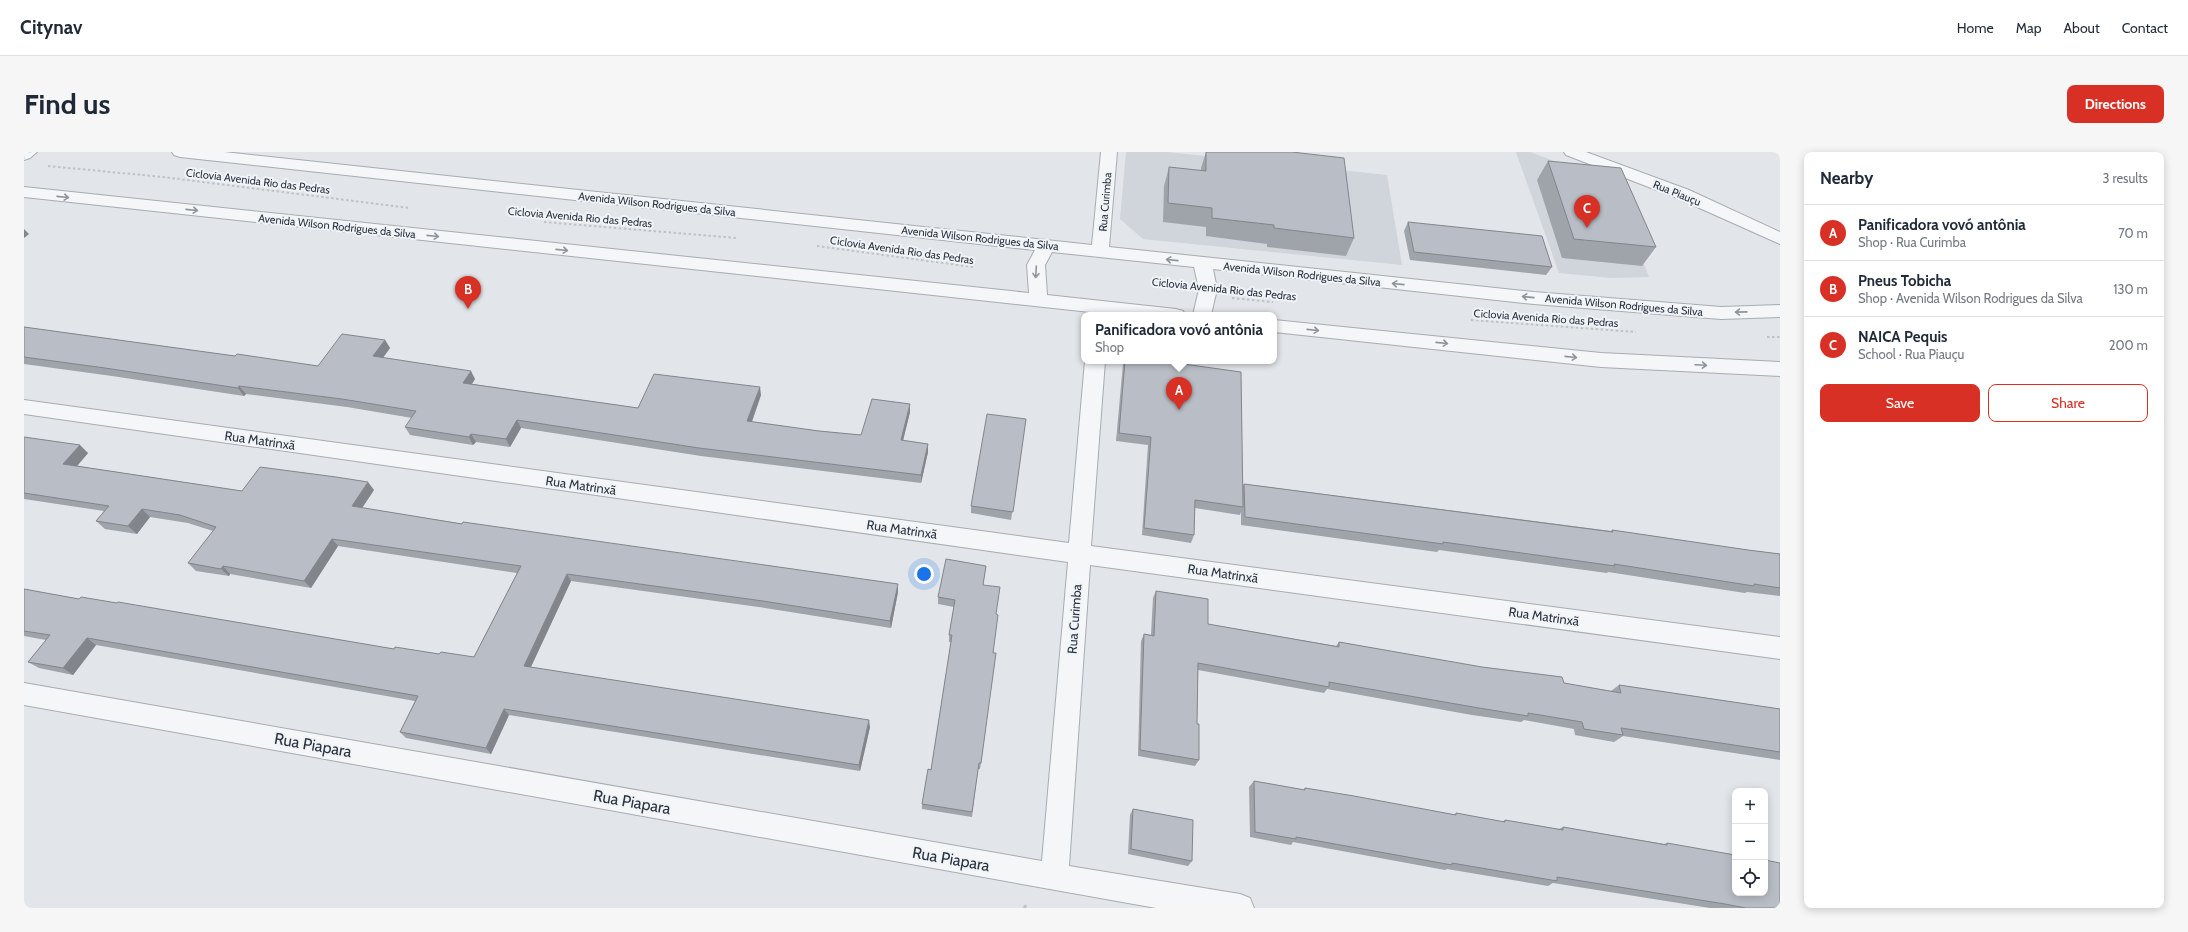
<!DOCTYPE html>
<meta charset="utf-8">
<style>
body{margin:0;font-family:Cabin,sans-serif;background:#f6f6f7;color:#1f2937}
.controls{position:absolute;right:12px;bottom:12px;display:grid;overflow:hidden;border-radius:8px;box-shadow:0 2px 10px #0003}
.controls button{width:36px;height:36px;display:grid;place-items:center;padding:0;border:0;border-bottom:1px solid #e0e1e3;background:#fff;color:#1f2937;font:20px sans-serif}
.you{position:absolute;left:900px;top:422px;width:14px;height:14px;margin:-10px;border:3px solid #fff;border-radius:50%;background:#1a73e8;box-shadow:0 0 0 6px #1a73e833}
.badge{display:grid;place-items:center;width:26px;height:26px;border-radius:50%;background:#d93025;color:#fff;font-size:13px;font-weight:700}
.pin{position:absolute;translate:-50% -33px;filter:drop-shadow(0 1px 2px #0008)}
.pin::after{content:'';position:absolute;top:21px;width:14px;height:12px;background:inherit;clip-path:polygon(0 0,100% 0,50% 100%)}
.popup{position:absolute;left:1057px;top:160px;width:196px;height:52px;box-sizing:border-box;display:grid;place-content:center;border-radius:8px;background:#fff;filter:drop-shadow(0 1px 3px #0005);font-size:13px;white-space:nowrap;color:#747a83}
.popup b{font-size:15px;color:#1f2937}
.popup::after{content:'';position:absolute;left:50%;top:100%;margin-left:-8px;border:8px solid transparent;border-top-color:#fff}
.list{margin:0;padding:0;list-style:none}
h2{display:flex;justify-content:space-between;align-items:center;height:52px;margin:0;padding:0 16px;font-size:17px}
h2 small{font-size:13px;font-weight:400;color:#747a83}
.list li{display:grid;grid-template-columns:26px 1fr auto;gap:12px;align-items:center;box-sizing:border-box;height:56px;padding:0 16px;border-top:1px solid #e0e1e3}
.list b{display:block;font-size:15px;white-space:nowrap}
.list p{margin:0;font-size:13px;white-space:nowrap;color:#747a83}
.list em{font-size:13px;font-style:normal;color:#747a83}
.actions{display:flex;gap:8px;padding:12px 16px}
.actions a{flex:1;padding:9px 0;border:1px solid #d93025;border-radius:8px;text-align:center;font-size:14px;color:#d93025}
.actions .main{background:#d93025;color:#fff}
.icon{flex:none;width:22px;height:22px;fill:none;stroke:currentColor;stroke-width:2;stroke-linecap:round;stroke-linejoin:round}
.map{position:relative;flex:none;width:1756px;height:756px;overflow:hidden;border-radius:8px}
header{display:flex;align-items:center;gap:24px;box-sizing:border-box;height:56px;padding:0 20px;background:#fff;border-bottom:1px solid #e0e1e3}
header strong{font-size:19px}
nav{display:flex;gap:22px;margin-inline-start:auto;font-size:14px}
.intro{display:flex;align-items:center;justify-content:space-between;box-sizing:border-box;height:96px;padding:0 24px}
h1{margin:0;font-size:28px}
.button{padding:10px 18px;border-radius:8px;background:#d93025;color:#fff;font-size:14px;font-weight:700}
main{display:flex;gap:24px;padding:0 24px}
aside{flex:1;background:#fff;border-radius:8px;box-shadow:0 2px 10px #0003}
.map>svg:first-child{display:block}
</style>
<header>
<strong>Citynav</strong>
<nav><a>Home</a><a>Map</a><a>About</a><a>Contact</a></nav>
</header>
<div class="intro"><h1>Find us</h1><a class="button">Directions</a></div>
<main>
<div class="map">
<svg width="1756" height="756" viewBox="0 0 1756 756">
<rect width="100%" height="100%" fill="#e2e5e9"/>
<path fill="#d0d4db" d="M1102,0h40l221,23 15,90 -259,-26 -23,-20z
M1492,0h14l83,31 36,94 -37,1 -53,-5z"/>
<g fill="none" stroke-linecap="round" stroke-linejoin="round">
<defs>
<path id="minor" d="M0,0h13l-7,6 -6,2z
M148,0h52l868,93 9,-93h16l-8,95 425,45 187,15 59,-2v12l-59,2 -187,-15 -321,-35 4,20 -6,26h-18l6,-26 -5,-22 -142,-15 -7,13 2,30 129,14 7,2 2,4h-67l-1094,-118v-10l1005,106 -2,-28 8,-15 -855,-93 -6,-2z
M1540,0h22l103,38 91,42v12l-103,-46 -111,-43z
M1250,168l327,33 179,9v14l-179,-9 -327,-35z
M1061,209h20l-14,185 689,91v22l-690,-94 -21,301 171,28 10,4 4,10h-98l-1132,-203v-22l1018,178 26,-299 -1044,-148v-14l1045,143z"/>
</defs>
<use href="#minor" stroke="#a7acb3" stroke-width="2"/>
<path stroke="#bfc3c8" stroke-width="2" stroke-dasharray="2.5 2.5" stroke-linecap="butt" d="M24,14l115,11 247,31
M520,70l193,16
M793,94l156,21
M1208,146l41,4
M1447,168l165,12
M1743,185h13"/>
<path stroke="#bfc3c8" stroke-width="3" stroke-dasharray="3.5 3.5" stroke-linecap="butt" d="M1000,756l4,-5"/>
<use href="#minor" fill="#f4f6f8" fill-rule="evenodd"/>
</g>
<path fill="#9fa3aa" d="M1182,0h86l62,86 -8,18 -79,-9v-3l-61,-8v-9l-43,-5 1,-36 5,-19 32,4v-3z
M1524,9l108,86 -14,19 -80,-8 -25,-78z
M1384,70l144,45 -6,8 -136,-15 -6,-29z
M0,175l211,29 83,10 67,-26 5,8 -7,10 92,21 -3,5 166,24 123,-13 -9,27 67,9 42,4 49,-23 -7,29 25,3v8l-7,31 -220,-27 -180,-28 -11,19 -34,-5 -3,3 -63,-10 -5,-8 7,-9 -65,-11 -101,-13 -2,2 -132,-20 -88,-12z
M1100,209h38l81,125 1,-2 367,47 1,-1 136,20 32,4v42l-33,-4 -2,1 -137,-21 -1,1 -168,-23 -2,2 -196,-27v-13l-1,3 -45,-7 -1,27 -3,8 -49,-8 6,-90 -32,-4 7,-77z
M1002,267l-15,101 -40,-7v-7z
M0,285l64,16 -11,13 165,25 132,-1 -12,18 536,84 -7,36 -126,-20 -194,-27 -40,86 339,60 -10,44 -351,-56 -18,39 -85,-16 -6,-6 15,-31 -319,-56 -23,30 -34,-7 -11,-6 18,-22 -22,-4v-47l55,10 38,4 277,46 45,5 35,3 43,-84 -179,-27 -27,42 -81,-14 -1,2 -33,-5 -8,-8 25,-32 -25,-8 -38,-6 -13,17 -32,-5 -9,-8 8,-10 -80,-12z
M962,414l-3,19 13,29 -3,39 -12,110 -1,6h-2l-6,48 -50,-8v-5l9,-34 20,-128h-2v-7l5,-28 -16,-3v-7z
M1132,439l52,33 128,22 3,-4 225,41 47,8 8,-6 161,24v51l-157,-24 -9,6 -39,-7 -1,-6 -50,-9 -3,2 -49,-7 -145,-26 -3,4 -126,-23 -1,54 2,36 -4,6 -57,-10 3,-115 3,-7 7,1 2,-37z
M1230,629l49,9 2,-2 149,27 2,-2 46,9 3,-2 54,9 4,-2 101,17 3,-1 113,65h-70l-157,-25 -5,3 -101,-17 -2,1 -152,-28 -2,3 -41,-8 -1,-50z
M1109,657l59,52 -4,5 -60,-12 2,-39z"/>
<path fill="#82858b" d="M0,77l5,5 -5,4z
M361,188l5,8 -12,16 -5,-8z
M447,219l4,8 -8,12 -4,-8z
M215,234l7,8 -2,2 -6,-8z
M736,235l1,8 -12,34 -2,-8z
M886,252v8l-9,36v-8z
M493,268l4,8 -11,19 -4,-8z
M447,282l5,8 -3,3 -4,-8z
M904,292v8l-7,31v-8z
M56,293l8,8 -16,19 -9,-8z
M344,330l6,8 -16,24 -6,-8z
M118,357l8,8 -13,17 -9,-8z
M308,387l6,7 -27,42 -7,-7z
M199,414l7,8 -1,2 -8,-7z
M543,422l4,7 -43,92 -4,-7z
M874,432v8l-7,36 -1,-7z
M63,486l9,7 -23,30 -10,-7z
M480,557l5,6 -18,39 -5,-6z
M845,568l1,7 -10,44 -1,-6z"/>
<path fill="#b9bec6" stroke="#82858b" d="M1182,0h86l52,6 10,80 -80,-10v-3l-62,-7v-10l-44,-5 1,-36 37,4z
M1524,9l73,7 35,79 -82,-8z
M1384,70l134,14 10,31 -138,-15z
M0,175l211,29 2,-2 81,12 24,-32 43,6 -12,16 98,15 -8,12 175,25 16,-34 106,13 -13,34 72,10 42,4 11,-36 38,5 -9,36 27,4 -7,31 -222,-27 -182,-28 -11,19 -35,-5 -2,3 -64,-10 11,-16 -74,-12 -103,-13 -1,2 -133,-20 -81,-11z
M1101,209h37l79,11 2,135 -48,-7 -1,35 -50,-7 7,-91 -32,-4z
M963,262l39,5 -13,93 -42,-6z
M0,285l56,8 -17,19 179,27 18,-24 76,10 32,5 -16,24 110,18 1,-2 435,62 -8,37 -127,-20 -196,-27 -43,92 345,54 -10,45 -355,-56 -18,39 -86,-16 18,-36 -331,-58 -24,30 -35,-6 22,-27 -26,-4v-42l55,10 2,-2 36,6 1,-1 276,47 1,-2 44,7 2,-2 33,5 47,-91 -189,-27 -28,42 -81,-15 -2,3 -33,-6 28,-36 -36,-12 -38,-6 -14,17 -32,-5 13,-15 -85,-13z
M1220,332l369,48 -1,-2 136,20 32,4v34l-26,-4v2l-140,-22 1,2 -172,-24v2l-198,-27z
M922,407l40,7 -3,19 17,2 -4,27 2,1 -5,38h3l-15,110h-2l-7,49 -50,-8 6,-35 3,1 21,-135h-3l6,-35 -17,-3z
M1132,439l52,8v25l131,23v-5l143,25 80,10 2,6 57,10 -2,-8 161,24v43l-159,-24 2,7 -39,-6 -2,-7 -54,-9v3l-49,-8 -150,-26v5l-131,-24 -1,61h2v36l-59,-10 4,-116 10,2z
M1230,629l51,9v-2l49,8 102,19v-2l49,9v-2l58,10v-3l104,18v-2l68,12v38h30v-33l15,3v45h-34l-21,-4 -168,-27v4l-105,-18v2l-156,-28v2l-41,-7z
M1109,657l60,11 -1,41 -61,-12z"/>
<defs><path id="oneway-shaft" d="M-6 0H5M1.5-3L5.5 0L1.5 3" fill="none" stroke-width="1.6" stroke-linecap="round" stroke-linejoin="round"/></defs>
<g stroke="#8f949c">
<use href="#oneway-shaft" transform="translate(39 45) rotate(6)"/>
<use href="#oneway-shaft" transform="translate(168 58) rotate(6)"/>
<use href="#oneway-shaft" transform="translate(409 84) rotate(6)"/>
<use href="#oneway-shaft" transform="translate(538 98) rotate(6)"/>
<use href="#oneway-shaft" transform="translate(1148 108) rotate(-174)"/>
<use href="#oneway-shaft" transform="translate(1012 120) rotate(93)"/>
<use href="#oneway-shaft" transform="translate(1374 132) rotate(-174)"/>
<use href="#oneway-shaft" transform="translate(1504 145) rotate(-174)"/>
<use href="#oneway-shaft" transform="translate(1717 160) rotate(179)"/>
<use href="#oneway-shaft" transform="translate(1289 178) rotate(6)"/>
<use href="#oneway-shaft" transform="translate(1418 191) rotate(6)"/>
<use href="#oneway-shaft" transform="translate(1547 205) rotate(6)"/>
<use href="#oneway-shaft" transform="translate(1677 213) rotate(3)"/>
</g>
<g text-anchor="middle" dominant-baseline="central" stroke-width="4" stroke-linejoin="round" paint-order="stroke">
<g font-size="11" fill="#2a3341" stroke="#f1f4f7">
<text transform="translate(234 29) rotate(7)">Ciclovia Avenida Rio das Pedras</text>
<text transform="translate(1653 41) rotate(22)">Rua Piauçu</text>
<text transform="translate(1081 50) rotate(-85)">Rua Curimba</text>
<text transform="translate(633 52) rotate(6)">Avenida Wilson Rodrigues da Silva</text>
<text transform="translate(556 65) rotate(5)">Ciclovia Avenida Rio das Pedras</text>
<text transform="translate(313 74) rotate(6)">Avenida Wilson Rodrigues da Silva</text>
<text transform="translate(956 86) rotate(6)">Avenida Wilson Rodrigues da Silva</text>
<text transform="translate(878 98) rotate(8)">Ciclovia Avenida Rio das Pedras</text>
<text transform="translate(1278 122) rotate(6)">Avenida Wilson Rodrigues da Silva</text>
<text transform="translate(1200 137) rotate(6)">Ciclovia Avenida Rio das Pedras</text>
<text transform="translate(1600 153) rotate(5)">Avenida Wilson Rodrigues da Silva</text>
<text transform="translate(1522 166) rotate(4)">Ciclovia Avenida Rio das Pedras</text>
</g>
<g font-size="13" fill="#2a3341" stroke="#f1f4f7">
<text transform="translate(236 288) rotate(8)">Rua Matrinxã</text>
<text transform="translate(557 333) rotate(8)">Rua Matrinxã</text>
<text transform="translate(878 377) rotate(8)">Rua Matrinxã</text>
<text transform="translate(1199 421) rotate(8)">Rua Matrinxã</text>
<text transform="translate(1520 464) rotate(8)">Rua Matrinxã</text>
<text transform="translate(1050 467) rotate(-86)">Rua Curimba</text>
</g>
<g font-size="16" fill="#2a3341" stroke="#f1f4f7">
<text transform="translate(289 593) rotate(10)">Rua Piapara</text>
<text transform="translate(608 650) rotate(10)">Rua Piapara</text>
<text transform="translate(927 707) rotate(10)">Rua Piapara</text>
</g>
</g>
</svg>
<div class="controls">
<button>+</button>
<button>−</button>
<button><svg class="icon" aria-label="locate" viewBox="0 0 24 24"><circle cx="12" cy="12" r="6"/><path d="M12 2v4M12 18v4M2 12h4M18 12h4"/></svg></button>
</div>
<div class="you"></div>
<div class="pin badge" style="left:1155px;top:258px">A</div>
<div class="popup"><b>Panificadora vovó antônia</b>Shop</div>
<div class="pin badge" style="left:444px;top:157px">B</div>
<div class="pin badge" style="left:1563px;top:76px">C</div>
</div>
<aside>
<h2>Nearby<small>3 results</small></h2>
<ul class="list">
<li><span class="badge">A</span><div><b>Panificadora vovó antônia</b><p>Shop · Rua Curimba</p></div><em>70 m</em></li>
<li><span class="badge">B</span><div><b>Pneus Tobicha</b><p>Shop · Avenida Wilson Rodrigues da Silva</p></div><em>130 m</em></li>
<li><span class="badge">C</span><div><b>NAICA Pequis</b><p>School · Rua Piauçu</p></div><em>200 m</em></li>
</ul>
<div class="actions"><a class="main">Save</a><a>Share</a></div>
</aside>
</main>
